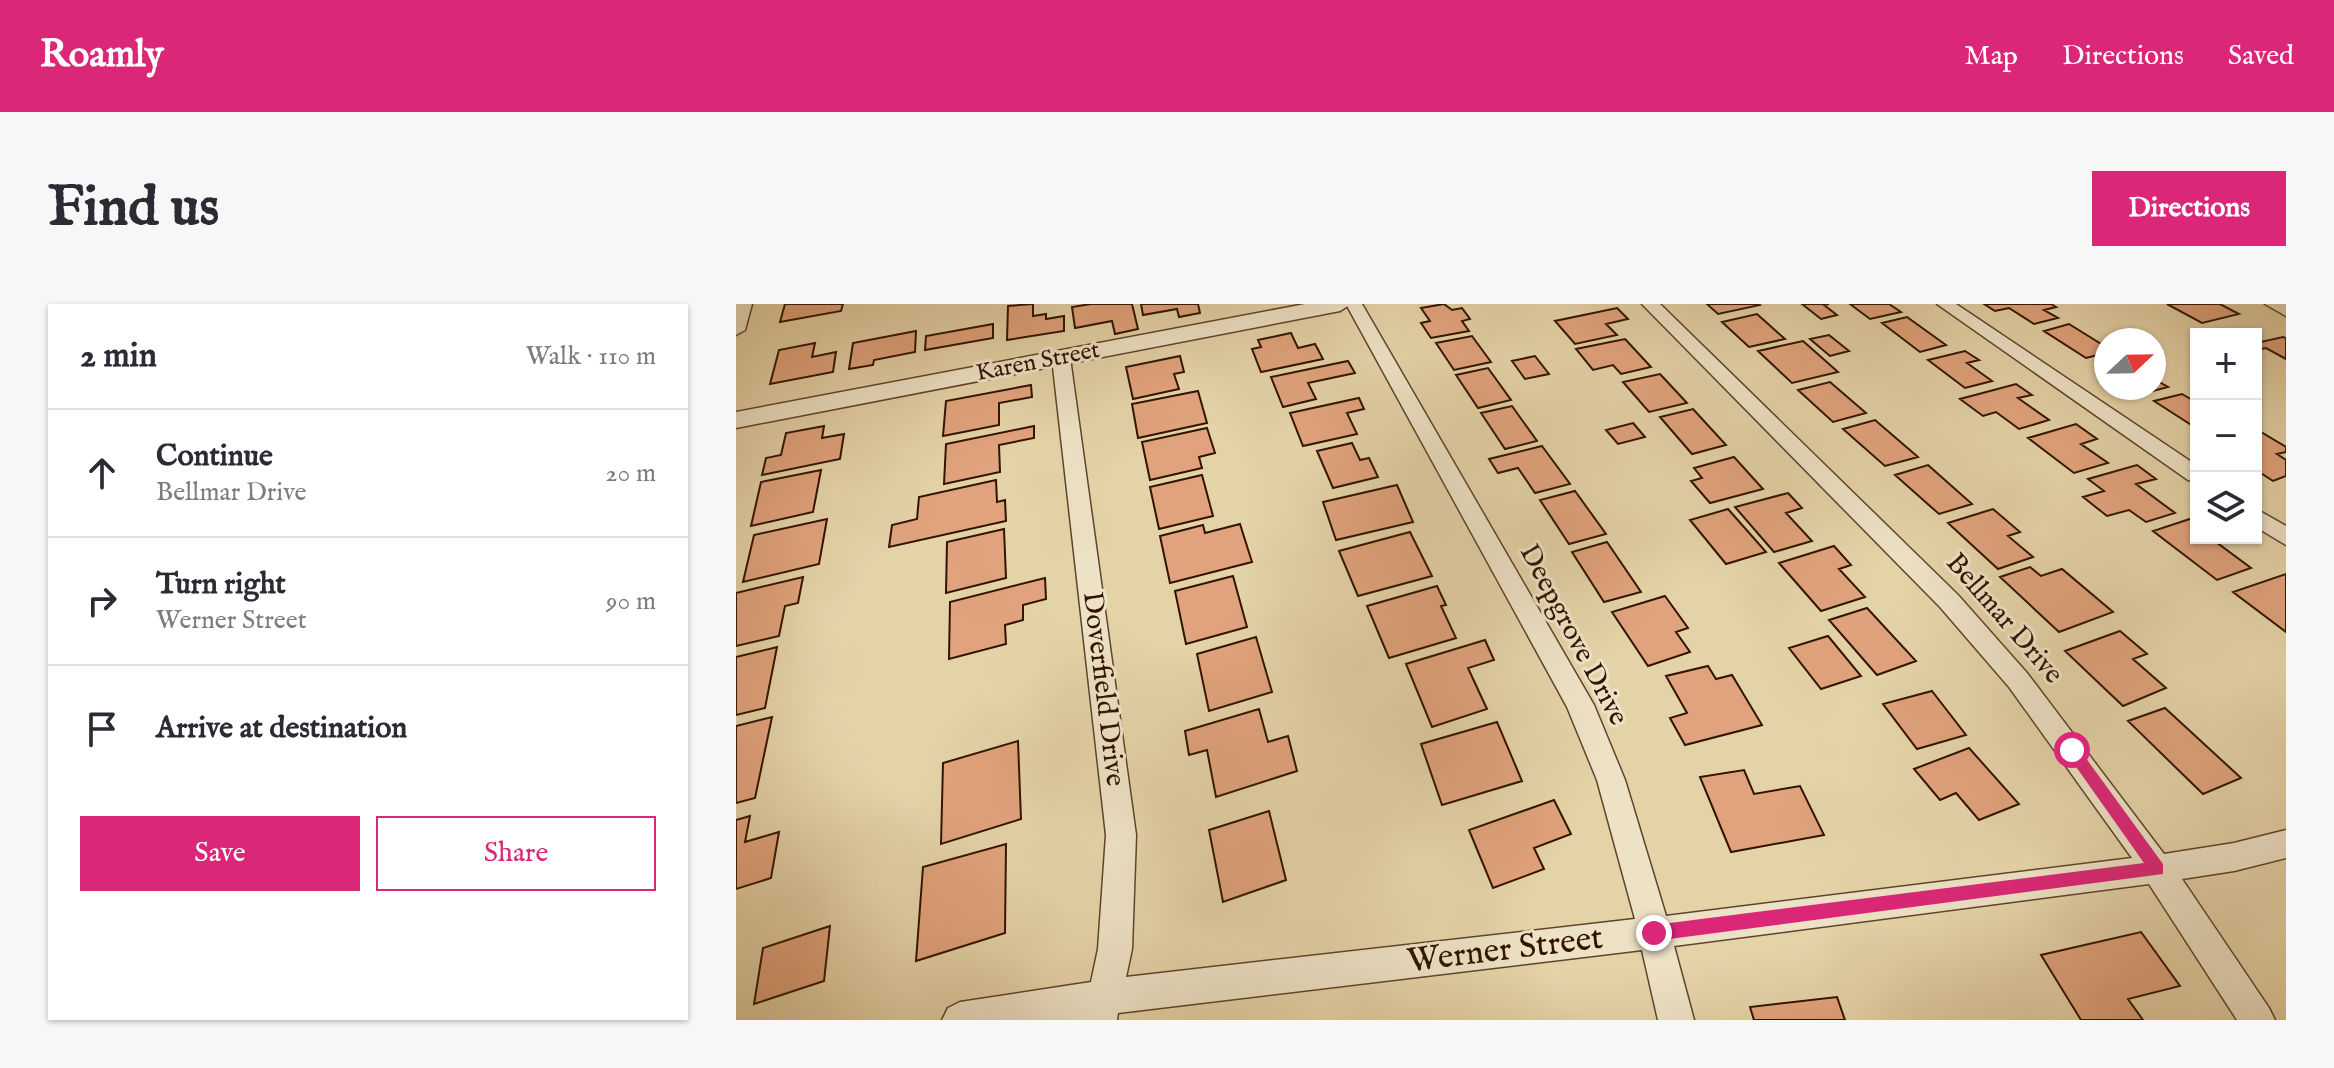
<!DOCTYPE html>
<meta charset="utf-8">
<style>
body{margin:0;font-family:"IM FELL English",serif;background:#f7f7f7;color:#2b2b33}
.controls{position:absolute;right:24px;top:24px;display:grid;overflow:hidden;border-radius:0px;box-shadow:0 2px 6px #0004}
.controls button{width:72px;height:72px;display:grid;place-items:center;padding:0;border:0;border-bottom:2px solid #e1e1e2;background:#fff;color:#2b2b33;font:40px sans-serif}
.compass{position:absolute;left:1358px;top:24px;width:72px;height:72px;border-radius:50%;background:#fff;box-shadow:0 2px 6px #0004;rotate:68deg}
.stop{position:absolute;width:24px;height:24px;margin:-18px;border:6px solid #db2777;border-radius:50%;background:#fff}
.stop.end{background:#db2777;border-color:#fff;box-shadow:0 2px 8px #0008}
.list{margin:0;padding:0;list-style:none}
h2{display:flex;justify-content:space-between;align-items:center;height:104px;margin:0;padding:0 32px;font-size:34px}
h2 small{font-size:26px;font-weight:400;color:#7c7c81}
.list li{display:grid;grid-template-columns:52px 1fr auto;gap:24px;align-items:center;box-sizing:border-box;height:128px;padding:0 32px;border-top:2px solid #e1e1e2}
.list b{display:block;font-size:30px;white-space:nowrap}
.list p{margin:0;font-size:26px;white-space:nowrap;color:#7c7c81}
.list em{font-size:26px;font-style:normal;color:#7c7c81}
.actions{display:flex;gap:16px;padding:24px 32px}
.actions a{flex:1;padding:18px 0;border:2px solid #db2777;border-radius:0px;text-align:center;font-size:28px;color:#db2777}
.actions .main{background:#db2777;color:#fff}
.icon{flex:none;width:44px;height:44px;fill:none;stroke:currentColor;stroke-width:2;stroke-linecap:round;stroke-linejoin:round}
.map{position:relative;flex:none;width:1550px;height:716px;overflow:hidden;border-radius:0px}
header{display:flex;align-items:center;gap:48px;box-sizing:border-box;height:112px;padding:0 40px;background:#db2777;color:#fff}
header strong{font-size:38px}
nav{display:flex;gap:44px;margin-inline-start:auto;font-size:28px}
.intro{display:flex;align-items:center;justify-content:space-between;box-sizing:border-box;height:192px;padding:0 48px}
h1{margin:0;font-size:56px}
.button{padding:20px 36px;border-radius:0px;background:#db2777;color:#fff;font-size:28px;font-weight:700}
main{display:flex;gap:48px;padding:0 48px}
aside{flex:1;background:#fff;border-radius:0px;box-shadow:0 2px 6px #0004}
.map>svg:first-child{display:block}
</style>
<header>
<strong>Roamly</strong>
<nav><a>Map</a><a>Directions</a><a>Saved</a></nav>
</header>
<div class="intro"><h1>Find us</h1><a class="button">Directions</a></div>
<main>
<aside>
<h2>2 min<small>Walk · 110 m</small></h2>
<ul class="list">
<li><svg class="icon" aria-label="ahead" viewBox="0 0 24 24"><path d="M12 20V5M6 11l6-6 6 6"/></svg><div><b>Continue</b><p>Bellmar Drive</p></div><em>20 m</em></li>
<li><svg class="icon" aria-label="right" viewBox="0 0 24 24"><path d="M7 20v-9h11M14 6l5 5-5 5"/></svg><div><b>Turn right</b><p>Werner Street</p></div><em>90 m</em></li>
<li><svg class="icon" aria-label="arrive" viewBox="0 0 24 24"><path d="M6 21V4h12l-3 4 3 4H6"/></svg><div><b>Arrive at destination</b></div></li>
</ul>
<div class="actions"><a class="main">Save</a><a>Share</a></div>
</aside>
<div class="map">
<svg width="1550" height="716" viewBox="0 0 1550 716">
<rect width="100%" height="100%" fill="#e5d3a8"/>
<filter id="stains"><feTurbulence type="fractalNoise" baseFrequency=".0025" numOctaves="4"/><feColorMatrix values="0 0 0 0 .2 0 0 0 0 .09 0 0 0 0 .02 0 0 0 .5 -.17"/></filter>
<radialGradient id="worn" r=".72"><stop offset=".6" stop-color="#630" stop-opacity="0"/><stop offset="1" stop-color="#630" stop-opacity=".3"/></radialGradient>
<path fill="#e1a37d" stroke="#311400" stroke-width="2" d="M49,0h58l-2,7 -61,11z
M297,0v12l13,-2v5l18,-3v15l-57,9 1,-34z
M355,0h41l6,25 -23,5 -3,-13 -37,7 -3,-21z
M405,0h57l2,9 -21,4 -2,-8 -34,6z
M708,0l8,6 10,-2 8,11 -8,2 7,10 -38,7 -10,-15 9,-2 -9,-13z
M971,0h52l1,1 -42,9z
M1066,0h27l-5,1 13,10 -16,4z
M1114,0h39l12,8 -31,7z
M1248,0h67l5,3 -12,3 14,8 -24,6 -25,-16 -14,3z
M1431,0h53l19,10 -37,9z
M881,4l11,11 -22,5 11,11 -42,9 -20,-23z
M1021,10l28,25 -36,8 -27,-25z
M1171,13l39,28 -26,7 -38,-29z
M257,20v14l-68,12 1,-14z
M1333,20l37,23v6l-20,5 -42,-27z
M180,27l-1,21 -41,8 -1,5 -24,4 4,-26z
M555,29l7,15 17,-4 8,15 -62,13 -9,-23 9,-2 -3,-7z
M1093,31l20,16 -19,5 -20,-17z
M736,32l19,26 -37,8 -18,-27z
M1547,33l3,1v21l-20,-11 -10,2v-7z
M889,35l26,28 -30,7 -8,-9 -20,5 -17,-21z
M1067,37l35,31 -46,11 -34,-32z
M79,39l-3,14 24,-5 -3,20 -63,12 9,-34z
M1229,47l14,9 -12,3 25,18 -27,7 -37,-28z
M444,52l4,16 -10,2 5,15 -46,10 -7,-32z
M799,52l14,18 -24,5 -13,-18z
M612,57l7,12 -47,10 8,16 -33,8 -12,-30z
M752,64l23,32 -33,8 -22,-33z
M924,70l27,29 -38,9 -26,-30z
M1418,75l14,8 -26,7 -10,-6h22z
M1094,78l36,31 -33,9 -35,-32z
M1280,80l16,11 -14,3 31,22 -30,9 -23,-17 -13,4 -23,-17z
M295,81l1,12 -33,6v22l-56,11 3,-35z
M462,87l9,32 -69,15 -6,-34z
M1446,90l14,8v26l-42,-27z
M623,94l5,11 -17,4 10,21 -54,12 -13,-33z
M776,102l25,35 -32,8 -24,-36z
M957,105l33,36 -34,9 -32,-37z
M1139,116l43,37 -33,9 -42,-37z
M897,119l12,14 -27,7 -12,-14z
M1340,120l21,15 -16,5 27,19 -34,10 -46,-35z
M88,122l-2,12 22,-4 -4,25 -78,16 4,-17 15,-3 5,-22z
M298,122v12l-35,7 1,27 -56,12 2,-40z
M471,124l8,25 -16,4 3,11 -52,12 -8,-38z
M1520,125l30,18v5l-9,2 9,6v16l-13,5 -17,-11z
M616,139l8,17 9,-2 9,19 -45,11 -16,-37z
M806,142l28,38 -35,9 -17,-25 -20,5 -9,-14z
M998,153l29,32 -53,14 -19,-22 11,-3 -8,-10z
M1192,161l44,39 -33,10 -44,-39z
M1401,161l19,14 -20,5 39,29 -29,9 -17,-12 -22,6 -24,-19 21,-6 -16,-12z
M85,166l-8,42 -62,14 10,-44z
M466,171l11,41 -54,13 -9,-42z
M260,176l1,22 8,-2 1,21 -117,26 3,-22 25,-6 2,-22z
M661,181l16,37 -77,18 -13,-38z
M839,187l31,43 -37,10 -29,-44z
M1052,189l14,15 -16,5 26,28 -38,11 -39,-45z
M992,205l38,43 -40,12 -36,-44z
M1257,205l27,23 -12,4 25,21 -35,12 -50,-46z
M1460,213v21h19l-3,1 39,29 -34,12 -64,-49z
M91,215l-8,45 -76,18 11,-47z
M504,220l12,38 -82,21 -10,-47 43,-11 2,8z
M268,225l2,49 -60,15 1,-51z
M674,228l22,44 -74,20 -19,-45z
M871,238l34,50 -37,10 -32,-50z
M1098,242l17,19 -12,4 26,28 -44,14 -42,-48z
M1294,263l11,9 21,-7 51,43 -54,20 -59,-55z
M1550,270v58l-53,-40z
M497,272l14,51 -61,17 -11,-53z
M67,273l-5,26 -13,3 -6,30 -43,10v-53z
M309,274l1,21 -23,6v15l-18,5 1,19 -57,15 1,-57z
M701,282l9,19 -5,1 15,32 -67,20 -22,-52z
M929,292l23,32 -12,4 14,20 -42,14 -36,-54z
M1131,304l49,53 -39,14 -48,-55z
M1384,327l27,23 -14,5 33,29 -43,18 -58,-55z
M1092,332l33,40 -40,13 -32,-41z
M520,333l16,55 -63,19 -12,-57z
M749,336l9,20 -26,8 19,41 -55,18 -26,-63z
M41,343l-12,61 -29,7v-58z
M972,362l8,13 16,-4 30,50 -77,20 -15,-27 17,-5 -21,-37z
M1196,387l34,44 -49,14 -34,-45z
M1429,404l76,70 -38,16 -75,-73z
M523,405l9,33 20,-6 9,35 -81,26 -9,-47 -18,5 -4,-24z
M36,413l-17,81 -19,5v-77z
M761,418l25,59 -80,24 -21,-61z
M282,437l3,78 -80,25 2,-81z
M1233,444l50,56 -40,16 -23,-27 -16,7 -26,-31z
M1008,466l10,24 46,-8 24,49 -93,17 -31,-75z
M818,496l17,34 -37,14 10,21 -51,19 -24,-58z
M533,507l17,69 -63,22 -14,-72z
M14,512l-5,26 34,-10 -8,46 -35,11v-69z
M270,540l-1,89 -89,28 7,-94z
M94,622l-6,55 -70,23 9,-56z
M1405,628l39,54 -52,13 15,21h-62l-40,-65z
M1101,693l8,23h-91l-4,-13z"/>
<g fill="none" stroke-linecap="round" stroke-linejoin="round">
<defs>
<path id="minor" d="M0,0h16l-7,26 -9,5z
M610,0h16l232,401 31,75 41,136 466,-58 -123,-171 -69,-80 -298,-303h18l298,291 69,78 137,181 70,-11 52,-13v28l-52,13 -52,8 87,129 6,12h-38l-88,-136 -475,62 20,74h-36l-16,-70 -524,63 -1,7h-175l6,-12 12,-6 131,-20 7,-33 8,-114 -54,-477 9,-5 9,5 66,477 -4,114 -6,28 509,-58 -38,-139 -30,-73z
M1201,0h19l240,161v17l-8,-2z
M1529,0h21v12z
M1520,205l30,17v19l-30,-18z"/>
<path id="tertiary" d="M569,0h46l-11,7 -604,117v-16z"/>
</defs>
<use href="#minor" stroke="#5e442a" stroke-width="3"/>
<use href="#tertiary" stroke="#5e442a" stroke-width="3"/>
<use href="#minor" fill="#eee2c6" fill-rule="evenodd"/>
<use href="#tertiary" fill="#eee2c6" fill-rule="evenodd"/>
</g>
<path fill="#db2777" d="M1336,440l5,2 86,118v10l-509,67 -6,-2 -2,-6 2,-6 6,-2 490,-62 -77,-109v-8z"/>
<g text-anchor="middle" dominant-baseline="central" stroke-width="6" stroke-linejoin="round" paint-order="stroke">
<g font-size="24" fill="#311400" stroke="#eee2c6">
<text transform="translate(302 58) rotate(-11)">Karen Street</text>
</g>
<g font-size="28" fill="#311400" stroke="#eee2c6">
<text transform="translate(1268 315) rotate(49)">Bellmar Drive</text>
<text transform="translate(837 331) rotate(62)">Deepgrove Drive</text>
<text transform="translate(367 385) rotate(83)">Doverfield Drive</text>
</g>
<g font-size="34" fill="#311400" stroke="#eee2c6">
<text transform="translate(769 646) rotate(-7)">Werner Street</text>
</g>
</g>
<rect width="100%" height="100%" filter="url(#stains)"/>
<rect width="100%" height="100%" fill="url(#worn)"/>
</svg>
<div class="controls">
<button>+</button>
<button>−</button>
<button><svg class="icon" aria-label="layers" viewBox="0 0 24 24"><path d="M12 4l9 5-9 5-9-5zM3 14l9 5 9-5"/></svg></button>
</div>
<svg class="compass" viewBox="-18 -18 36 36"><path d="M0-13l5 13h-10z" fill="#e53935"/><path d="M0 13l5-13h-10z" fill="#7c7c81"/></svg>
<div class="stop" style="left:1336px;top:446px"></div>
<div class="stop end" style="left:918px;top:629px"></div>
</div>
</main>
